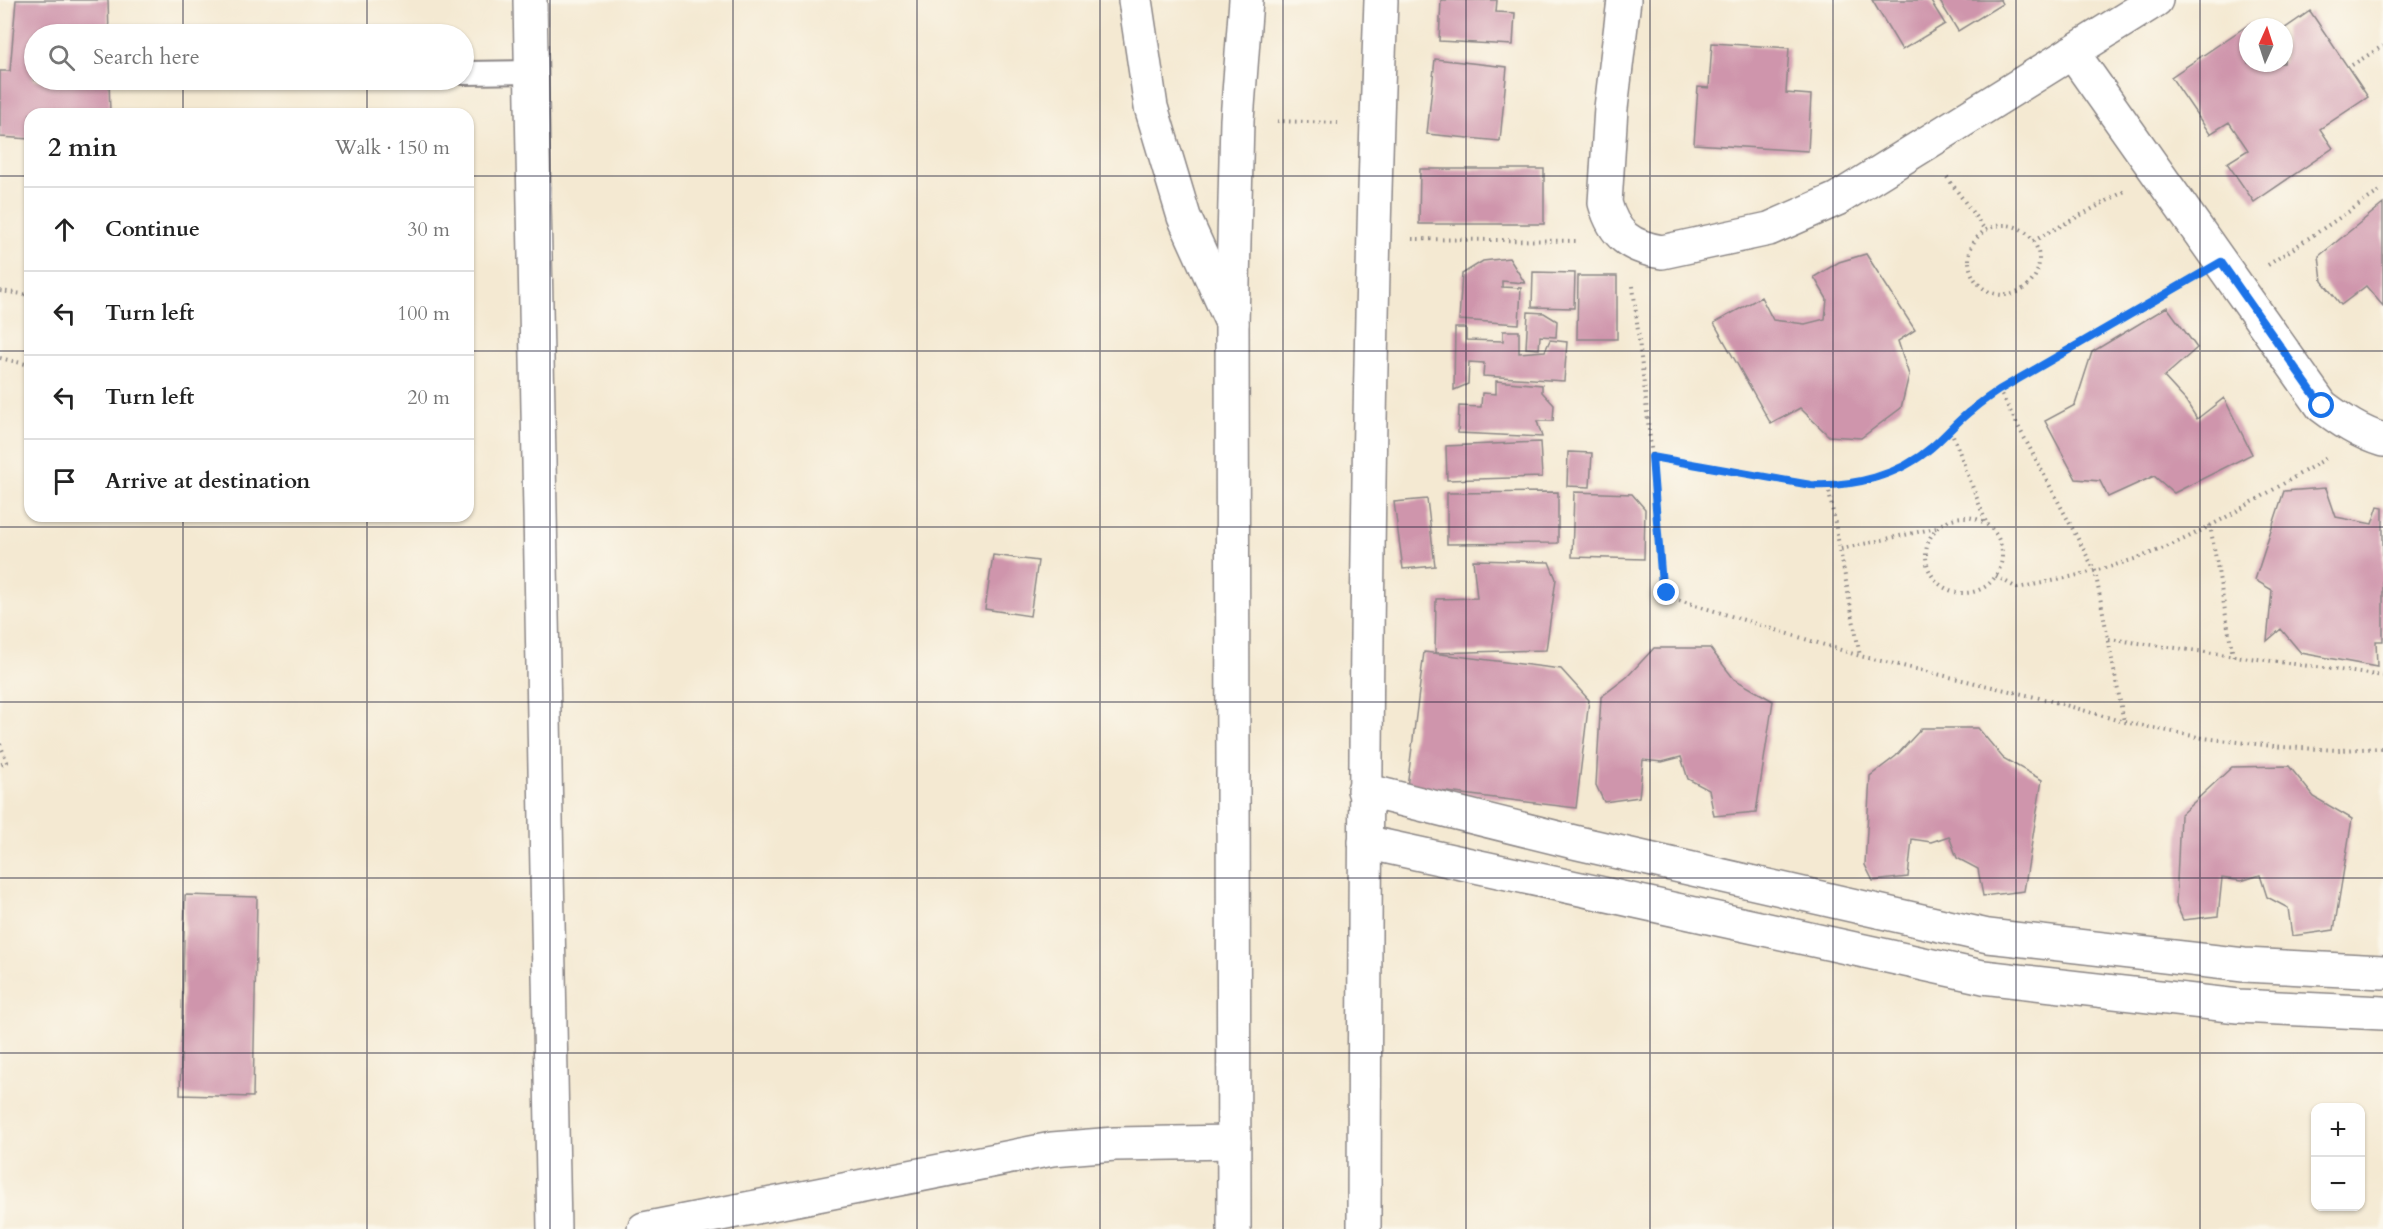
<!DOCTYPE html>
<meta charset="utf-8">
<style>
body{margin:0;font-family:Cardo,serif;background:#f6f6f6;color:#222}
.controls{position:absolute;right:18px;bottom:18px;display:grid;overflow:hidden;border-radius:12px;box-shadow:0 2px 4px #0004}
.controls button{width:54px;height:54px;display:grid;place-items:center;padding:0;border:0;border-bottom:2px solid #e0e0e0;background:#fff;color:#222;font:30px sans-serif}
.compass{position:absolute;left:2239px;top:18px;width:54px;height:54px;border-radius:50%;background:#fff;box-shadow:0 2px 4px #0004;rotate:3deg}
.stop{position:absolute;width:18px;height:18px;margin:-14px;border:4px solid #1a73e8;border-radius:50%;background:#fff}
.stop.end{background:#1a73e8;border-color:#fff;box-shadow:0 2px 6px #0008}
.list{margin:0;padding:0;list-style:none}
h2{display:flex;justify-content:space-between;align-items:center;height:78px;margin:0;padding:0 24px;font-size:26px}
h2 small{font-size:20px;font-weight:400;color:#767676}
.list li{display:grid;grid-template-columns:39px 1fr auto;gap:18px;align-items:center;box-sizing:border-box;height:84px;padding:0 24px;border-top:2px solid #e0e0e0}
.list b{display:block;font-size:22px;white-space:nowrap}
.list em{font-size:20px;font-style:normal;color:#767676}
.icon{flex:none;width:33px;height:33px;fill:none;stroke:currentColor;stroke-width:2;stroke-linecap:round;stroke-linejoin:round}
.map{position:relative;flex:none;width:2383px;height:1229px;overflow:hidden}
.search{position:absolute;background:#fff;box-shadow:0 2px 4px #0004;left:24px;top:24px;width:450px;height:66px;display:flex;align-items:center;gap:15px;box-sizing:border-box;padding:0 21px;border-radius:33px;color:#767676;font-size:22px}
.panel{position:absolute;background:#fff;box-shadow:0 2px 4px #0004;left:24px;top:108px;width:450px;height:414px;border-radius:18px}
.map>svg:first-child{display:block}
</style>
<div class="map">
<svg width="2383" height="1229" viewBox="0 0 2383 1229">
<rect width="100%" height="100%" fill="#fbf7ec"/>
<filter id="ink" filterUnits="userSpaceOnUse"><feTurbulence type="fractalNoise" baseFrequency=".0167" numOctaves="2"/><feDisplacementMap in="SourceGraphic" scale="12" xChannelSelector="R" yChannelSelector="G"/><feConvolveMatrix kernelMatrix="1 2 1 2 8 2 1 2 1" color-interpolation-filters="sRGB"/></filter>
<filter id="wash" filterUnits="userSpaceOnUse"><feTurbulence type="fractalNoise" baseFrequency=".008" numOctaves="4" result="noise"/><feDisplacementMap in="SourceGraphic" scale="24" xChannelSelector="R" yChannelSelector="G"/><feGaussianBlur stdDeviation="1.35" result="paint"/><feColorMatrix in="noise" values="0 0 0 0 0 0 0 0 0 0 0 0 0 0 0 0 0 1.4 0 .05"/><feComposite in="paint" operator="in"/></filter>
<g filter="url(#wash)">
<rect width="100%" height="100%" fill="#f4e9d2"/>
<g id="blocks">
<path fill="#cf95ac" d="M16,0h92l1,34h-75v46h75l1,34h-80v25l-30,-2v-66h10z
M1441,0h56l-1,12 19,1 -2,32 -74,-4z
M1872,0h58l15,24 -43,26z
M1939,0h61l2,4 -44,27z
M2310,11l58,86 -48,32 13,19 -79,54 -27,-39 21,-13 -19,-28 -19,12 -39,-57 80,-54 3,4h-6v36h36v-34z
M1712,43l77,5 -3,45 25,2 -3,56 -114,-7 4,-57 11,1z
M1435,59l72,8 -7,74 -73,-7z
M1420,169h124v55h-125z
M2383,204v102l-17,-20 -25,19 -19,-24 -3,-25z
M1866,254l49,76 -17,11 11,34 -8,33 -40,30 -32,-2 -29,-28 -29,16 -57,-101 47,-26 12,23 32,4 20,-5 2,-20 -13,-22 25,-15z
M1509,258l16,25 -23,-2v6l19,1 -2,36 -60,-4 3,-46 21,-13z
M1533,272l42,1 -1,35 -42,-1z
M1578,276h39v63h-40z
M2167,307l30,41 -33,29 22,24 11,18 27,-21 28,56 -78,39 -20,-17 -46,21 -8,-16 -24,-2 -31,-58 30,-16 17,-53z
M1528,312l16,1 13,8 -1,16 -16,-1 -1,13 -13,-1z
M1455,328h11v12l37,1v-10h16v22l26,-2 5,-11 17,2 -3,39 -81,-5 1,-13 -15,-1 -1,22 -14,6z
M1496,381l46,4v7l12,13 -1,16h-16l5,16 -84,-4 1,-27 22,1 1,-14 14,1z
M1540,442l2,35 -95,3 -1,-34z
M1568,452l24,1 -2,34 -23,-1z
M2326,488l10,29 36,7 6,-18 5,1v134h-7l1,26 -76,-14 -20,-24 -14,12 5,-51 -17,-10 29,-89z
M1558,492v51l-111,1v-51z
M1574,492l58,2 13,15 -1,50 -72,-2z
M1427,499l8,67 -32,3 -9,-67z
M993,555l45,6 -8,55 -45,-7z
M1473,560l76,2 7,17 -10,71 -111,3 1,-54 41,-1z
M1654,648h56l24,31 39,22 -17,111 -42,4 -5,-26 -21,-11 -7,-22 -19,5 -19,-2 -4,37 -35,5 -8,-17 5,-88 26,-20z
M1424,652l137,17 28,31 -13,108 -169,-21z
M1922,728h56l25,30 39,22 -18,111 -41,5 -5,-27 -21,-11 -8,-22 -18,6 -19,-3 -4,38 -35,4 -8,-16 5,-89 26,-20z
M2289,766l25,31 38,22 -18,111 -42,6 -4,-28 -21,-11 -7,-22 -19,6 -19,-3 -4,38 -35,4 -7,-16 4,-89 52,-48z
M185,895l72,2 -4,200 -73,-2z"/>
</g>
</g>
<g filter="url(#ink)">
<use href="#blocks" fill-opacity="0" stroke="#8b8686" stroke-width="1.5"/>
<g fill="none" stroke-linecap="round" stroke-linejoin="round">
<defs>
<path id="service" d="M464,73l67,-1"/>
<path id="minor" d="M530,0l24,1229
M1135,0l16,107 33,110 48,106
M1624,0l-13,108 -6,95c9,32 25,44 57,49l107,-23 68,-30 319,-199
M2072,52l250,354c20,15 38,27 61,34
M1364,790l214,53 410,93 256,29 139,7
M1365,842l618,135 255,29 145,7
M644,1229l408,-80 63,-5 119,-2"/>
<path id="tertiary" d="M1234,1229l-2,-906 5,-203 9,-120
M1364,1229c1,-410 2,-819 17,-1229"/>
</defs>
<use href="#service" stroke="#8b8686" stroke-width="26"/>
<use href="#minor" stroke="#8b8686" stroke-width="36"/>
<use href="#tertiary" stroke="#8b8686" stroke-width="36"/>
<path stroke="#8b8686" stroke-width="4" stroke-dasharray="1.5 4.5" stroke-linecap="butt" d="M2352,65l31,-19
M1277,121l61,2
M1947,177l38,53
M1969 260a35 35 0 1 1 70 0a35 35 0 1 1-70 0Z
M1412,239l167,2
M2033,241l92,-50
M2268,265l115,-76
M1633,286l19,171 10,128 5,8 9,6 184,57 188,44 76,22 79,16 79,9 56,3 45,-2
M0,291l30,4
M0,358l30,7
M1999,390l96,181 29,151
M1951,430l36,95
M1652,457l159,28c42,2 88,-9 121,-37 14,-13 26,-28 40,-39 9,-7 18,-13 27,-19l188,-108
M1828,486l32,170
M1926 555a38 38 0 1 1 76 0a38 38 0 1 1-76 0Z
M2210,525l23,131
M1841,549l95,-21
M1996,576l21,12c53,-10 105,-22 154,-43 52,-23 107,-59 156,-87
M2109,639l274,37
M0,744l7,18 -7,3"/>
<use href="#service" stroke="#fff" stroke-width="22"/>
<use href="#minor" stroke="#fff" stroke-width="33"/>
<use href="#tertiary" stroke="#fff" stroke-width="33"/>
</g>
</g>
<g fill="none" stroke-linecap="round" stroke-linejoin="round" filter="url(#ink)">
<path stroke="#1a73e8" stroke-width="8" d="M1667,593l-5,-8 -10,-128 159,28c42,2 88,-9 121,-38 14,-12 26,-27 41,-38 8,-7 17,-13 26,-19l222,-128 101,144"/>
</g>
<path fill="none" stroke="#22223b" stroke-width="1.5" stroke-opacity="0.55" d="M183,0v34M367,0v34M550,0v1229M733,0v1229M917,0v1229M1100,0v1229M1283,0v1229M1466,0v1229M1650,0v1229M1833,0v1229M2016,0v1229M2200,0v1229M183,80v34M367,80v34M0,176h30M468,176h1915M0,351h30M468,351h1915M183,516v713M367,516v713M0,527h2383M0,702h2383M0,878h2383M0,1053h2383"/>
</svg>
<div class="controls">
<button>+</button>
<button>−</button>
</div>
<svg class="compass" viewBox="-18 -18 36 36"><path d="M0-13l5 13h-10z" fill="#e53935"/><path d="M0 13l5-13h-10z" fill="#767676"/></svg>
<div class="stop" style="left:2322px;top:406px"></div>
<div class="stop end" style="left:1667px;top:593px"></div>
<div class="search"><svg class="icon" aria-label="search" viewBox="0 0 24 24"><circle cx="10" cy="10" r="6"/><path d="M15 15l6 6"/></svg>Search here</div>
<section class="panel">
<h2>2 min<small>Walk · 150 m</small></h2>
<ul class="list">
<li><svg class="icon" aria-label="ahead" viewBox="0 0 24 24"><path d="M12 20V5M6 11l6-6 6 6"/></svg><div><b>Continue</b></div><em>30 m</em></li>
<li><svg class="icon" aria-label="left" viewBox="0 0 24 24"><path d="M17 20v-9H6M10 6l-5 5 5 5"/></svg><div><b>Turn left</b></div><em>100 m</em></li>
<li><svg class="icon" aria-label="left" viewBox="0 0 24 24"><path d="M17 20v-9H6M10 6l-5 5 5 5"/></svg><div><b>Turn left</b></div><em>20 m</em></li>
<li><svg class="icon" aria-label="arrive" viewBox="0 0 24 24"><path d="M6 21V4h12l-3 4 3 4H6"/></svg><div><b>Arrive at destination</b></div></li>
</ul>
</section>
</div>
